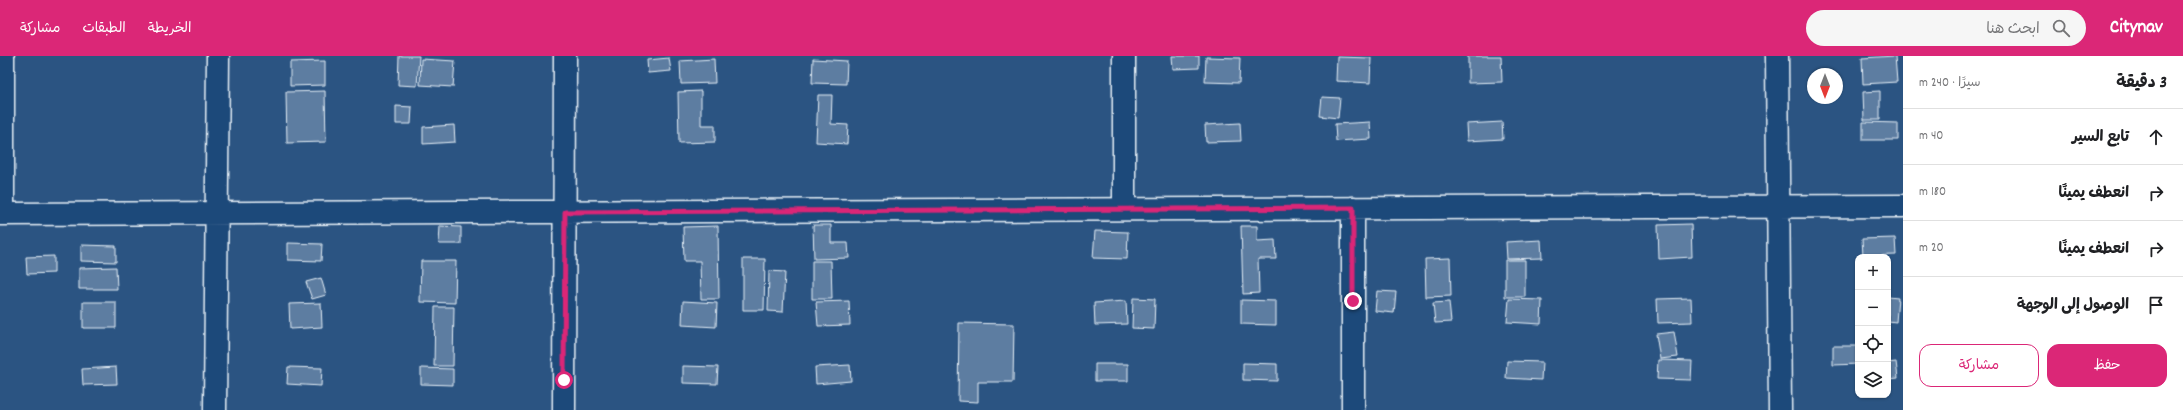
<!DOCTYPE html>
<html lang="ar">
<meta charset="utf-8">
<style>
body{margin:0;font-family:Dekko,"Playpen Sans Arabic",sans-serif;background:#f6f6f6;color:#202124;direction:rtl}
.controls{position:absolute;right:12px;bottom:12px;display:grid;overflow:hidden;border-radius:8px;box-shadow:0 1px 3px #0004}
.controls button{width:36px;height:36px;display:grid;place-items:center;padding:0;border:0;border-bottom:1px solid #e0e0e0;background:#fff;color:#202124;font:20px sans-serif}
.compass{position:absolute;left:1807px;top:12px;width:36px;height:36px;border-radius:50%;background:#fff;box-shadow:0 1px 3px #0004;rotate:180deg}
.stop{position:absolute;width:12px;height:12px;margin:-9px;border:3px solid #db2777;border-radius:50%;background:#fff}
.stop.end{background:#db2777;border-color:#fff;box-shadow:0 1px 4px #0008}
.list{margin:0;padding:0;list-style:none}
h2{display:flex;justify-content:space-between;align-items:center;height:52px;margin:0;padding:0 16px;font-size:17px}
h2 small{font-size:13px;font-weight:400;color:#757577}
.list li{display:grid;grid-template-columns:26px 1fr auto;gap:12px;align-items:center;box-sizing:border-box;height:56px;padding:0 16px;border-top:1px solid #e0e0e0}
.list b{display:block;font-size:15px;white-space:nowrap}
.list em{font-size:13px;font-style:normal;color:#757577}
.actions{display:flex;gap:8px;padding:12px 16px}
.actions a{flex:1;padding:9px 0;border:1px solid #db2777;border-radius:12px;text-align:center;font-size:14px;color:#db2777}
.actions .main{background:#db2777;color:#fff}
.icon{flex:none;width:22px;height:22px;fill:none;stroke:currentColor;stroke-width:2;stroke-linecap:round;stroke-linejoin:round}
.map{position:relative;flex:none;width:1903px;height:354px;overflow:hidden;direction:ltr}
header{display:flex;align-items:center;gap:24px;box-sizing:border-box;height:56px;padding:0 20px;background:#db2777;color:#fff}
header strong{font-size:19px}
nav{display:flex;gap:22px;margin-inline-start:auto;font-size:14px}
.search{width:280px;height:36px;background:#f6f6f6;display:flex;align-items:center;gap:10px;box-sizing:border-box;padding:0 14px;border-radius:22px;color:#757577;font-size:15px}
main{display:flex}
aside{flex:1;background:#fff}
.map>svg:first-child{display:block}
</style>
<header>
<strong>Citynav</strong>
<div class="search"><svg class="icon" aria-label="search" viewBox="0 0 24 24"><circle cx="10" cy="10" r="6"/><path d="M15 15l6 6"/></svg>ابحث هنا</div>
<nav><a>الخريطة</a><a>الطبقات</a><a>مشاركة</a></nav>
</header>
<main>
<aside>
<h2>3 دقيقة<small>سيرًا · 240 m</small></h2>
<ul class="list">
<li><svg class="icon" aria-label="ahead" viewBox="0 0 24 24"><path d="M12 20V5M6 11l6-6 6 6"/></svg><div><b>تابع السير</b></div><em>40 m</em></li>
<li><svg class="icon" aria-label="right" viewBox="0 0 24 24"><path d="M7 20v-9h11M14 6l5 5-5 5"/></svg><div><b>انعطف يمينًا</b></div><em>180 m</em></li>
<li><svg class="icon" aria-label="right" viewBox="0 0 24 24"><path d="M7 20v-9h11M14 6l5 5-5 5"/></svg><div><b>انعطف يمينًا</b></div><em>20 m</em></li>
<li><svg class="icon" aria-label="arrive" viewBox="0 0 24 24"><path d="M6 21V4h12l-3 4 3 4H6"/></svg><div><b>الوصول إلى الوجهة</b></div></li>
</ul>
<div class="actions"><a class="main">حفظ</a><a>مشاركة</a></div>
</aside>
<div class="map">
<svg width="1903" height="354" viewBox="0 0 1903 354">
<rect width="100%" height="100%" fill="#2b5482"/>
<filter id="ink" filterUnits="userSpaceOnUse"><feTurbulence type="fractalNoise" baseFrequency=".025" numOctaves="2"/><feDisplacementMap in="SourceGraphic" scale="8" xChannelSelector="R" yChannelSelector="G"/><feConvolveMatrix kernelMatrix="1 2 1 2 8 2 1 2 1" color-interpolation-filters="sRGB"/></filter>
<g filter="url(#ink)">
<path fill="#5d7da1" stroke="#e8f1f8" d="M399,0h20l-2,30 -19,-1z
M1172,0h27v12l-26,1z
M1468,0h33l1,26 -34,1z
M1895,0l2,26 -34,2 -1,-26z
M1206,1l34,1 -1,25 -34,-1z
M1337,1l34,1 -1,25 -34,-2z
M669,2l2,13 -23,2 -1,-13z
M421,3l34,2 -2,26 -33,-2z
M714,3l1,24 -34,1 -1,-23z
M813,3l34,2 -1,23 -34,-1z
M325,5v24l-35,1v-24z
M325,35l1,51 -39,1 -1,-51z
M701,35v34h14v17l-36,1 -1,-51z
M1880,35v29h-16l-1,-28z
M818,39h14l-1,29 17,1 -1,19 -31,-2z
M1322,41l18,1 -2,20 -18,-2z
M396,50l16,1 -1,17h-15z
M1370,66l1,17 -35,2 -1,-17z
M1502,66l1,17 -36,2 -1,-17z
M1863,66l35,1v17h-35z
M1240,67l1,18 -35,1 -1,-17z
M454,69l1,17 -32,2v-17z
M1691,168l1,33 -33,2 -1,-34z
M813,169h18v18h17l1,15 -35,1z
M440,170l21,1v17h-22z
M718,170l1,73h-18l-1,-38h-16l-1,-34z
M1241,170h16v15l18,-1 1,19h-18l1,34 -16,1z
M1095,175l33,1 -1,27 -34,-1z
M1895,182l1,17 -33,1 -1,-17z
M1541,184l1,18 -35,1 -1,-17z
M288,187l34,1 -1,17 -33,-1z
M81,189l35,1v16l-35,-1z
M54,200v17l-27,1 -1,-17z
M1450,202l1,38 -25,1 -1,-38z
M743,203h22l-1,51h-21z
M1505,204h20v37h-20z
M421,205h35l-1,42 -35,-1z
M812,205h19l1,38h-20z
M116,211l1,22h-38v-21z
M769,215l16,1 -2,40 -15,-1z
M321,222l5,17 -14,4 -6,-17z
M1377,235l19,1 -2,21 -19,-2z
M1888,241l10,1 -2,24 -8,-1z
M1133,242l22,1 -1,30 -22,-1z
M1691,242l1,24 -34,1 -1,-24z
M1509,243l33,1 -1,24 -34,-2z
M1241,244l35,1v24l-35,-1z
M683,245l34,2 -1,24 -34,-2z
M849,245l1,24 -32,1 -2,-24z
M1126,245l1,23 -32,1 -1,-22z
M83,246h33v26h-33z
M1449,246l2,20 -16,1 -2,-20z
M321,247l1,24 -32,2 -1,-25z
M435,251h19l-1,59h-19z
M959,267l55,1 -1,58h-35v20l-20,-1z
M1674,276l4,25 -18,2 -4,-25z
M1833,290h25v18l-25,1z
M1658,304l34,1 -1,19 -34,-1z
M1507,305l35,1 -1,18 -35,-2z
M1896,306l2,16 -10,1v-16z
M1243,307l34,1v17l-34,-1z
M1095,308h33v17h-33z
M850,309l1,16 -35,3 -1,-17z
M683,310l35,1 -1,17 -34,-1z
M116,311l1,17 -34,1 -1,-16z
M288,311l34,1 -1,18 -34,-2z
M421,312l32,1v16l-32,-1z"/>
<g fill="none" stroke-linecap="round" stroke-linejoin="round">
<defs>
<path id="minor" d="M3,0v158
M1124,0v153
M1777,0l3,354
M0,158l1903,-8
M215,354l3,-354
M564,354l1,-354
M1353,354v-202"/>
</defs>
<use href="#minor" stroke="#e8f1f8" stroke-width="25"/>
<use href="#minor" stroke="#1f4a7a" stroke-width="22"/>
</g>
</g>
<g fill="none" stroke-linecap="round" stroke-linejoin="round" filter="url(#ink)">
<path stroke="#db2777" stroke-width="5" d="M564,324l1,-168 788,-4v93"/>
</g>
</svg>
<div class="controls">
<button>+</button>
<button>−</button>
<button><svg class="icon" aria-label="locate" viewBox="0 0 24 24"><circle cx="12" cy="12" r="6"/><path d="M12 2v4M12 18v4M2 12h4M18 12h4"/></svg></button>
<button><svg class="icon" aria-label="layers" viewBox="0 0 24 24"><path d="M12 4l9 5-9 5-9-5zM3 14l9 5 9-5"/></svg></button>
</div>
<svg class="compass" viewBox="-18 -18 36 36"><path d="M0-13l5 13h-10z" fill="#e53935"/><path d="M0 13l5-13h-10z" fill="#757577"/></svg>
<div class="stop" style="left:564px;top:324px"></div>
<div class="stop end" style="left:1353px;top:245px"></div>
</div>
</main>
